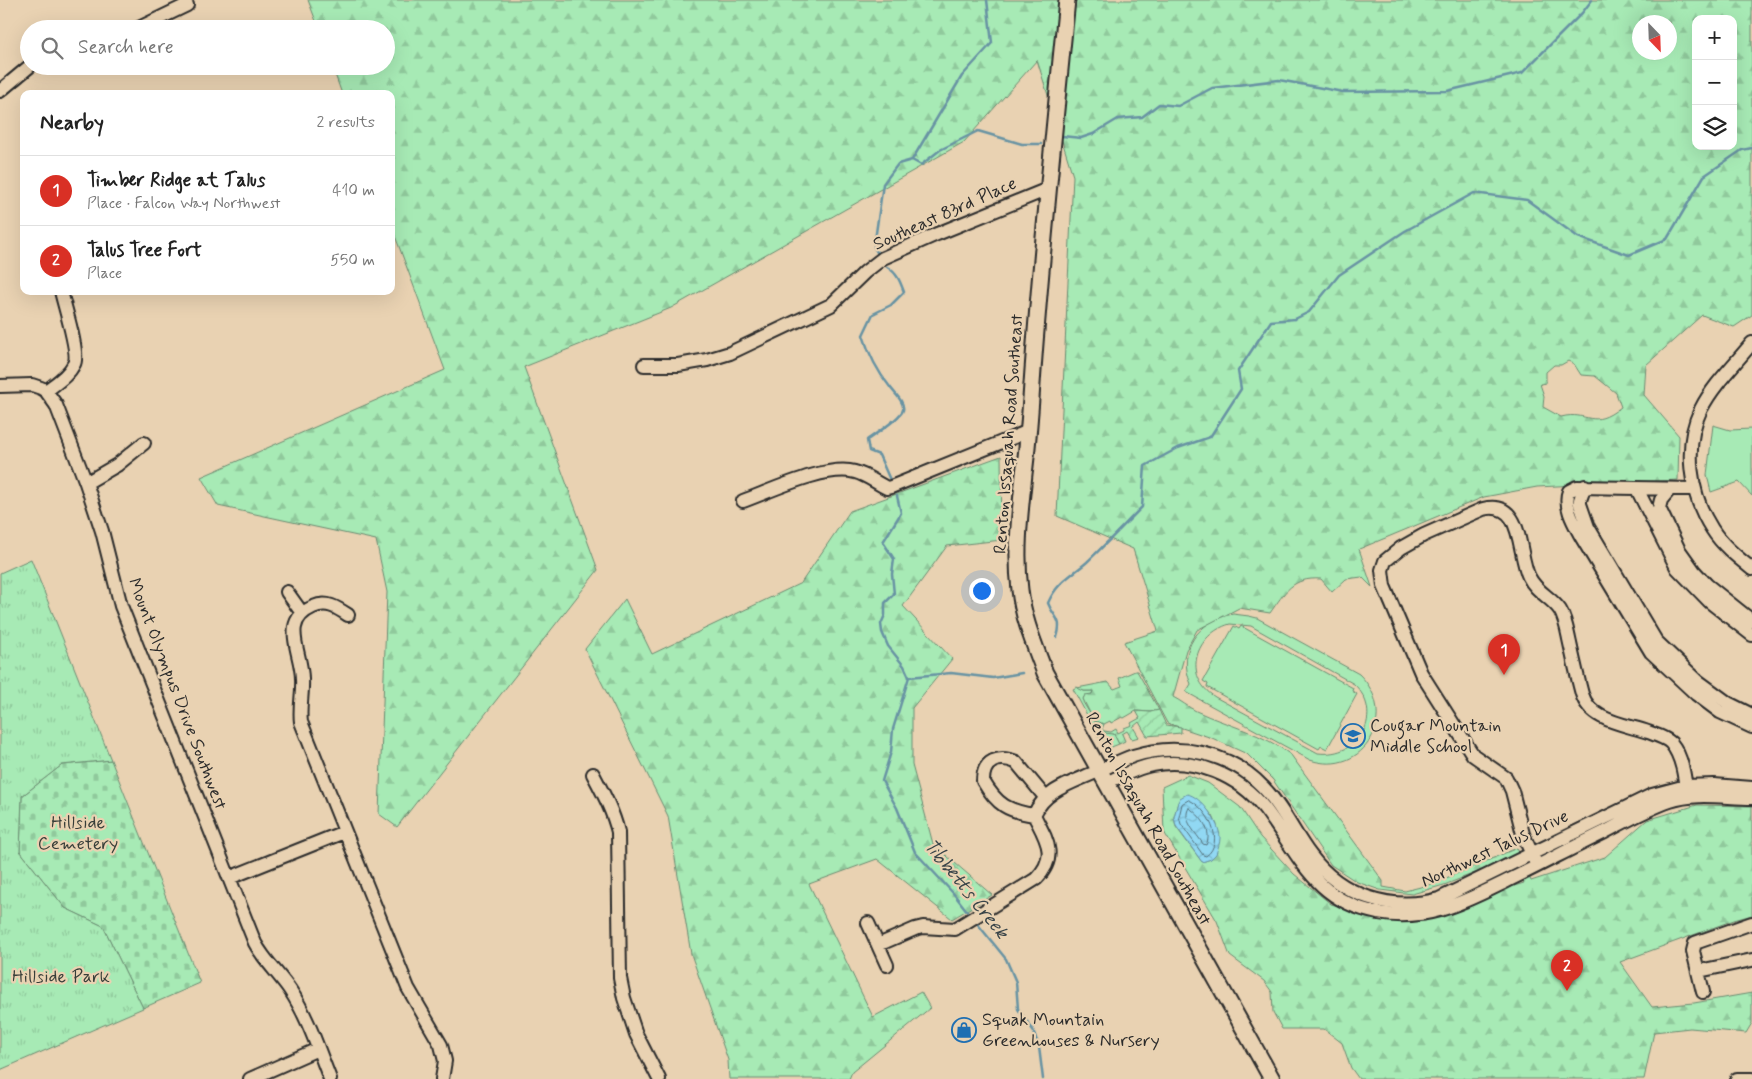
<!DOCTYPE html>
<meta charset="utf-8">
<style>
body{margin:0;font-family:Mynerve,sans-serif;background:#f6f6f6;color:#222}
.controls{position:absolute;right:15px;top:15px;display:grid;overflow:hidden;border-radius:10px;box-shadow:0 5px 20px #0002}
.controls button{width:45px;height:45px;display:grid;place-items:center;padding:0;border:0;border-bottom:1px solid #e0e0e0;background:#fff;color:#222;font:25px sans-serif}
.compass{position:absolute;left:1632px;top:15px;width:45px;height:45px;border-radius:50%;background:#fff;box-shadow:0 5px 20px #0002;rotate:157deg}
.you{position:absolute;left:981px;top:590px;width:18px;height:18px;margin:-12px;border:4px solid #fff;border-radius:50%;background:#1a73e8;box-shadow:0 0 0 8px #1a73e833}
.badge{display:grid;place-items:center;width:32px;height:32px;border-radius:50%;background:#d93025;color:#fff;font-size:16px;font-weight:700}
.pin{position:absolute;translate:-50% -41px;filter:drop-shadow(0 1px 2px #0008)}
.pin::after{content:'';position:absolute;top:26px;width:18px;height:15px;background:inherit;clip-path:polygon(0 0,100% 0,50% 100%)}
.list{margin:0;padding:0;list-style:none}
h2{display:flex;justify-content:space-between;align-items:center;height:65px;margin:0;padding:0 20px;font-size:21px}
h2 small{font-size:16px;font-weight:400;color:#767676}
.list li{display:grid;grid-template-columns:32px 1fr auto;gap:15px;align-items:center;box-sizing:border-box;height:70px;padding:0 20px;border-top:1px solid #e0e0e0}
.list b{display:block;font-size:19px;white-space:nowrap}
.list p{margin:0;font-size:16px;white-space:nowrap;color:#767676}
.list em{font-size:16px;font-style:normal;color:#767676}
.icon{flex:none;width:28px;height:28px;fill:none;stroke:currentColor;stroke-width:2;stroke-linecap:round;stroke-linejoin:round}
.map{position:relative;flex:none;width:1752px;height:1079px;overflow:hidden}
.search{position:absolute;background:#fff;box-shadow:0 5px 20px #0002;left:20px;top:20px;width:375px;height:55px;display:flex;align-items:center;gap:12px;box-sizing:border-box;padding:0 18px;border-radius:28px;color:#767676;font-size:19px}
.panel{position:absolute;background:#fff;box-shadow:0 5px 20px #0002;left:20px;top:90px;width:375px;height:205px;border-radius:10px}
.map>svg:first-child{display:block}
</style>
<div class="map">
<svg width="1752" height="1079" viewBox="0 0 1752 1079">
<defs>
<pattern id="forest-firs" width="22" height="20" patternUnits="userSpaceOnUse" patternTransform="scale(1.25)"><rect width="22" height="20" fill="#a7eab5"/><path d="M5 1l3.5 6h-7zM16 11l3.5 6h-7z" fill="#90c99c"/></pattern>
<pattern id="cemetery-stones" width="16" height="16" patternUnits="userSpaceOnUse" patternTransform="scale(1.25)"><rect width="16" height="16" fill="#a7eab5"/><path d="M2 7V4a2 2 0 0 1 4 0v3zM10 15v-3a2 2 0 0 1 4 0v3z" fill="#90c99c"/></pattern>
<pattern id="park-tufts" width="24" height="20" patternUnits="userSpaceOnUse" patternTransform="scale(1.25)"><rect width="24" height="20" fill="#a7eab5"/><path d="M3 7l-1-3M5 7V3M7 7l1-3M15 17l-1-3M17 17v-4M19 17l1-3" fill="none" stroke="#90c99c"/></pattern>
<pattern id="garden-furrows" width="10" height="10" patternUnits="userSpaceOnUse" patternTransform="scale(1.25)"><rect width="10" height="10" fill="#a7eab5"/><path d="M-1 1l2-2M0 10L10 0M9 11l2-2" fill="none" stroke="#90c99c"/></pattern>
<pattern id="water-waves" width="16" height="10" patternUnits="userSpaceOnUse" patternTransform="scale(1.25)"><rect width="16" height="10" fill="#91d8f3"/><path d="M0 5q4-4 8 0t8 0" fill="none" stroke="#7dbad0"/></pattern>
</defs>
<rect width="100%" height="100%" fill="#e9d2b2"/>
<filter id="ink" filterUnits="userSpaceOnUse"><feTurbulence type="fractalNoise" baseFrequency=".02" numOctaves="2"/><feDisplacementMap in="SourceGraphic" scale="10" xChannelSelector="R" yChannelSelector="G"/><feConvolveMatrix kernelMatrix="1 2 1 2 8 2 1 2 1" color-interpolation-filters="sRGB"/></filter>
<g filter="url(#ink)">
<path fill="#a7eab5" stroke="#698a70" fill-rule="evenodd" d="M1713,425l17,5 22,-1v67l-13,-14 -28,10 -4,-17z
M1233,614l16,2 8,2 102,56c42,41 5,104 -49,86l-124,-68 5,-8c-15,-34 8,-64 42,-70zM1230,624l21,2 103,58c31,30 6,74 -36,69l-103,-56c-33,-21 -20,-63 15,-73z
M1234,626l5,3 2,-3 112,62 -1,3 5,3 -30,55 -6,-3 -2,3 -112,-62 1,-3 -5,-3z
M1077,687l7,4h9l-1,3 -8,3 -1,5 17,28 14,4 5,10 -10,4 -9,-9 -27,-50z"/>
<path fill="url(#forest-firs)" stroke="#698a70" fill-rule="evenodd" d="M308,0h1444v315l-18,12 -32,-12 -56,50 -2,30 35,41 -1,44 -141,7 -53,10 -125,52 13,38 -10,-10 -16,2 -14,13 -11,-13c-29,-2 -36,13 -51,34l-31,-5 -42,22 -11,20 -13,47c8,4 15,10 23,14 32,15 67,22 95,44l92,126v6l22,4 27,-7 85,-36 14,33 74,-24 42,-37 50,-15 55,1v109l-18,5 -114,42 32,45 42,-4 58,-10v30l-6,10 -56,-5 -36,4 -10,47h-285l-8,-11 -9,-25 -18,-14h-42l-9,-17 -1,-20 -8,-11 -34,-25 -13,-35 -53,-89 -2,-45 26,-12 20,8 32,24 20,30 34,37 37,30 53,15 41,2 79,-32 20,-6 -13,-24 -67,26 -32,9 -32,-4 -23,-8 -26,-17 -58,-85 -26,-26 -35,-16 -45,-15 -43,-81 34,-11 -25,-82 -76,-33 16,-340 -36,-116 -73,82 -293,166 -147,59 74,203 -201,257 -18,-13 8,-222 -11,-52 -158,-34 -17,-29 244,-107 -54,-145v-131h-49l-10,-28h54v-37h-67zM1696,19h37v127h-37zM1640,22h30v30h-30zM1568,361l6,3 7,11 14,1 21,17 5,14c-30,24 -32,3 -60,10l-18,-10 1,-11 -4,-12 6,-1v-11l8,-7h7zM1178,802h22l13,14 4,9 -6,34 -9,3 -26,-35 -2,-10z
M1001,456l1,84 -55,6 -44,60 49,53 -40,49v57l21,79 59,51 -40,24 -75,-60 -68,25 64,133 48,-25 9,16 -78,64 -3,7h-120l-1,-19 -37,-106 -23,-138 -83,-167 40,-50 27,55 149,-71 49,-72z
M1135,671h2l22,39 -9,2 -14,-1 -12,7 -2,-1 -11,6 -1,-2 -6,3 -10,-3 -11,-22 2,-4 7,-1 1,-3h-9l-7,-3 31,-6 6,7 8,-3 -3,-8z"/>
<path fill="url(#cemetery-stones)" stroke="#698a70" d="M111,760l89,223 -57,25 -40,-82 -38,-18 -45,-57 2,-55 40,-31z"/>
<path fill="url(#park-tufts)" stroke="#698a70" d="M31,559l80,201 -49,5 -40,31 -2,55 45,57 38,18 40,82 -143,62v-497z"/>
<path fill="url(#garden-furrows)" stroke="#698a70" d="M1159,710l7,15 15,2v6l-34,3 -8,-14 -6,5 6,10 -7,2 -5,-8 -5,3 3,7 -6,3 -5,-10 -11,-1 -9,-12 10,3 -2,5 2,2 7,1 5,-3 2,4 6,-3v-2l8,-3 -1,-2 9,-5 -4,-7 14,1z"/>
<path fill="url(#water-waves)" stroke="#6893a3" d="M1187,794c14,2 33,29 33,44 0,5 -2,10 -4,16l-5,5 -9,3 -26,-36 -2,-9 4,-15 2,-4z"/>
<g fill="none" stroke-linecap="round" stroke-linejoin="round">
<path stroke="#54707b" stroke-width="1" d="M1189,800c18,7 37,42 17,56l-3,-1 -22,-31 -2,-7 3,-13z
M1189,808c12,7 24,24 17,37l-3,-1c-6,-10 -22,-25 -14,-36z"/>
<path stroke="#6893a3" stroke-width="2.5" d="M1062,136l19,2 12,-4 25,-15 24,-2 17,-13 19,2 34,-18 67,-8 64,12 104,-1 75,-18 60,-60 10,-13
M912,160l9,5 19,-15 38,-19 44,13h19
M878,254l-4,-7 9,-63 15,-20 14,-4 50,-84 30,-33 -5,-43
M887,267c10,6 13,14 17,25l-13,13 -18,9 -10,21c6,20 14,36 27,52 4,6 15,15 13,23 -3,9 -28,24 -36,30l2,11 10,4 11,25
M897,496l4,17 -18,29 11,17 -2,15 2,20 -9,9v12l-4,9 1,8 6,14 16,20 5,11 -16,52 -2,23 -9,29 15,27 18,44 38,41 18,23
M1057,637c6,-19 -3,-18 -9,-34 9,-21 23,-27 39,-41 19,-18 37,-37 55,-55l3,-41 33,-18 32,-11 31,-48 -3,-18 33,-50 24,-2 14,-7 30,-37 66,-44 69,-38 53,7 51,37 51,18 38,-16 37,-63 38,-26 10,-2
M909,677l42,-4 42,5 29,-5
M976,922l30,37 10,23 2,27 15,21 6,17 4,32"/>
<defs>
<path id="minor" d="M137,29l50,-24
M0,91l30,-25
M1752,343c-17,21 -39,42 -51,66 -18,37 -11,86 11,120 10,16 25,28 40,40
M644,365h34l29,-5 23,-7 101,-48 34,-33 18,-14 54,-24 111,-45
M0,386l32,-1 9,3 5,3 10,14 30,78 16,48 19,75 134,337c9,17 24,31 35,47 18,27 28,59 40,89
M46,391c10,-8 22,-15 28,-27 6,-10 -10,-59 -13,-73
M86,483l31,-18 27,-22
M1585,486l-5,14v4l8,23 68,114 42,40 30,22 24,12
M1637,489l40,79 33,34 42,33
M1670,489l-9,11 -2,8 20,42 15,21 13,14 45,36
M1694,489l-117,-2 -8,4c-6,15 6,34 13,47l69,114 45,42 24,18 32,15
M743,501c28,-10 83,-37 112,-29 12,3 21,11 32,16l4,-1 138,-56
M287,592l15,21
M348,615c-12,-8 -21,-14 -35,-8 -34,15 -11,45 -11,72 1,15 -3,28 -1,43l107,266 33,57 4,16 -3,18
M593,774c10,19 20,37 25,58l2,146 4,20 12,36 23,45
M1106,783c15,-7 30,-15 46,-18 42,-8 87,10 113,44 35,46 49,92 113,104 50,9 86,-11 129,-32 33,-16 65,-33 98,-49 21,-11 42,-23 65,-31 26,-9 55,-3 82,-3
M1034,815c-26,-4 -37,-10 -51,-34 0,-21 16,-26 33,-19l29,35
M1537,866l-14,-32 -11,-43 -6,-13 -33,-23 -52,-82 -37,-87 -2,-16 3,-9 16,-13 23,-13 59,-26c41,-10 34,44 46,68 7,15 22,20 31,33 5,8 7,19 9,29 4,18 8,37 13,55 8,27 42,30 66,38 8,3 17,5 23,11 12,14 14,37 16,54
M229,878l115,-46
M868,923l19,42
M878,945l37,-16 8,-2 32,2 81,-50c23,-23 10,-40 -2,-64 11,-26 41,-33 64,-44 12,-5 23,-11 35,-15 45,-14 97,-4 130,31 20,20 31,47 48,69 30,40 80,56 128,43l213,-104 34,-9 28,-1 38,3
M1699,971l53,-11
M1703,992l-10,-41 2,-8 57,-20
M250,1079l68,-30
M1737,1079h15"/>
<path id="major" d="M1067,0c-13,128 -26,255 -35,384 -2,30 -4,60 -8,90 -4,39 -9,77 -4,116 3,29 15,56 25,83l227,406"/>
</defs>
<use href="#minor" stroke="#2b2b2b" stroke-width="16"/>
<use href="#major" stroke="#2b2b2b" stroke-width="19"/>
<use href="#minor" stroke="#e9d2b2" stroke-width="12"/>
<use href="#major" stroke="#e9d2b2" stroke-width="15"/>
</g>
</g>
<defs>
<symbol id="school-ring" viewBox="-11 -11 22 22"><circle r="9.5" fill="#e9d2b2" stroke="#1f6fb2" stroke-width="1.5"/><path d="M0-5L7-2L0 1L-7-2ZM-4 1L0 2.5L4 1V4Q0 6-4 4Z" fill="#1f6fb2"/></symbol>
<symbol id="shop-ring" viewBox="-11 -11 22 22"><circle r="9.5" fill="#e9d2b2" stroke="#1f6fb2" stroke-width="1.5"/><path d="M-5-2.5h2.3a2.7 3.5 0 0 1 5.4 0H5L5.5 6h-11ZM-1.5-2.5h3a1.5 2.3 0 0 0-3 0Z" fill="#1f6fb2"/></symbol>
</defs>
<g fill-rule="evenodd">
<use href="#school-ring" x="1339" y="722" width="28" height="28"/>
<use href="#shop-ring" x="950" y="1016" width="28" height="28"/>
</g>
<g text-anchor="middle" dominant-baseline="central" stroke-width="4.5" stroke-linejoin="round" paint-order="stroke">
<g font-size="18" fill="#2b2b2b" stroke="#e9d2b2">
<text transform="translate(945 214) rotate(-24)">Southeast 83rd Place</text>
<text transform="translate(1009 434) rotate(-86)">Renton Issaquah Road Southeast</text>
<text transform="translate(177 694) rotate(69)">Mount Olympus Drive Southwest</text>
<text transform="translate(1148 819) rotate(61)">Renton Issaquah Road Southeast</text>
<text transform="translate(1495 849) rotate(-25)">Northwest Talus Drive</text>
</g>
<g font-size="18" fill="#2b2b2b" stroke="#e9d2b2" text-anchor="start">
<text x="1370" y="726">Cougar Mountain<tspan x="1370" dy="21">Middle School</tspan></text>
<text x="982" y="1020">Squak Mountain<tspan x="982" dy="21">Greenhouses &amp; Nursery</tspan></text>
</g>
<g font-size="18" fill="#373e39" stroke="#e9d2b2">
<text x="78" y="823">Hillside<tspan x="78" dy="21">Cemetery</tspan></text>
<text x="61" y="977">Hillside Park</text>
</g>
<g font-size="19" font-style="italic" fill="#3a4549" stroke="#e9d2b2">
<text transform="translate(966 889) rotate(51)">Tibbetts Creek</text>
</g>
</g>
</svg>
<div class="controls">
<button>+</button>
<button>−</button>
<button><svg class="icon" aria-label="layers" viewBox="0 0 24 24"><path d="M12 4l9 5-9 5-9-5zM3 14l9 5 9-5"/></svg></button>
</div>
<svg class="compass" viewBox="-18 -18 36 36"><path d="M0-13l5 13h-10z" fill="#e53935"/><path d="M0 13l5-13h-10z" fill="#767676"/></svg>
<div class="you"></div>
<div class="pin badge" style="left:1504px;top:675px">1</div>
<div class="pin badge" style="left:1567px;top:991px">2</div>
<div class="search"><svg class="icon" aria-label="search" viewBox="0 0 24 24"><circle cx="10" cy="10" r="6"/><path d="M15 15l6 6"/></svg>Search here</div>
<section class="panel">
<h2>Nearby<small>2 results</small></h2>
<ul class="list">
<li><span class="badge">1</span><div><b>Timber Ridge at Talus</b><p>Place · Falcon Way Northwest</p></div><em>410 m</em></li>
<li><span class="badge">2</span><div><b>Talus Tree Fort</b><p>Place</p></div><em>550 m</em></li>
</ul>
</section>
</div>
